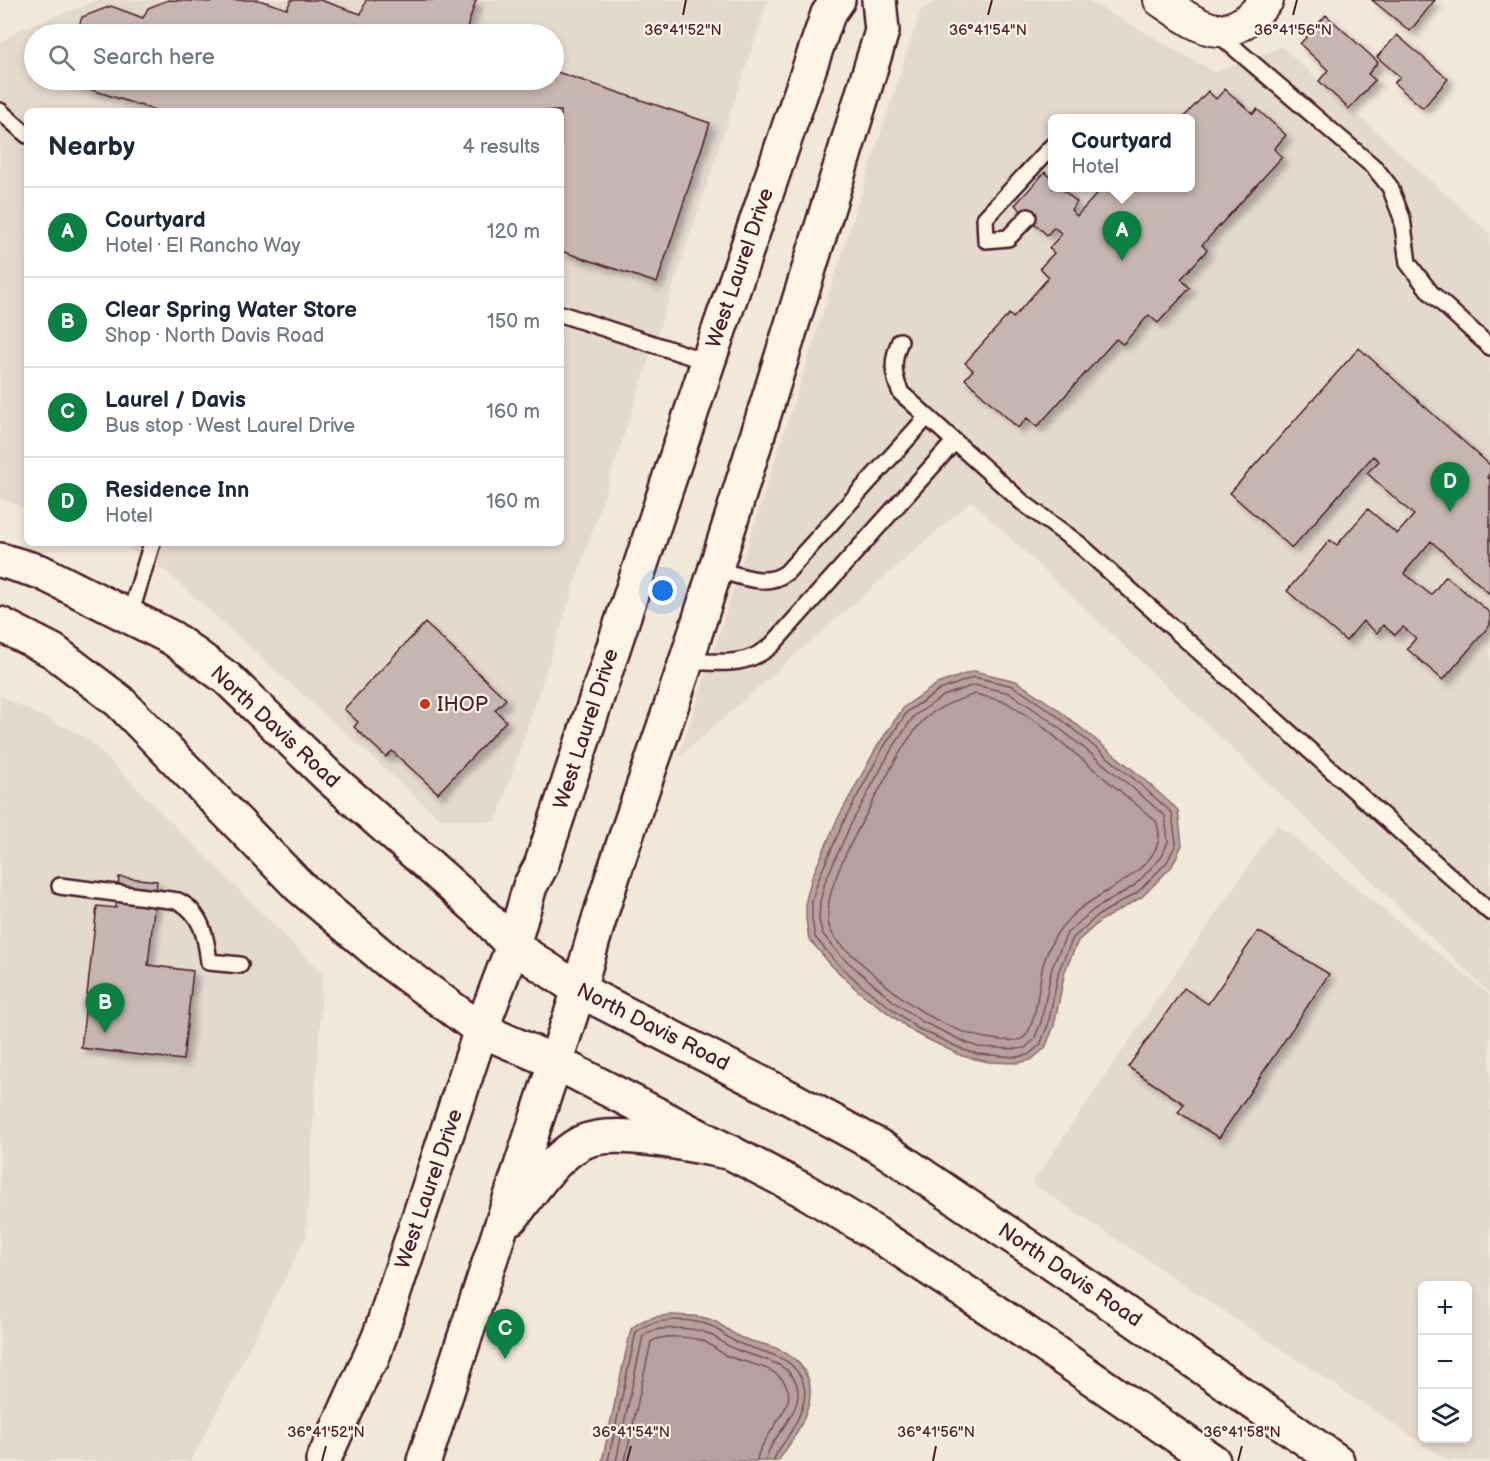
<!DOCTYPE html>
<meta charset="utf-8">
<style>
body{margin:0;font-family:"Balsamiq Sans",sans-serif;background:#f2f2f3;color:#1f2937}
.controls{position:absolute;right:18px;bottom:18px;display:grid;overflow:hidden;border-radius:9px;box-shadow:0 3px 9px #0003}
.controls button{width:54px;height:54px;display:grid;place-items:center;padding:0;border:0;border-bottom:2px solid #e0e1e3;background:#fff;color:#1f2937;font:30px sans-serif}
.you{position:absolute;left:663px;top:591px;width:21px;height:21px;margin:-15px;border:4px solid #fff;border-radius:50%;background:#1a73e8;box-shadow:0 0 0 9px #1a73e833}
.badge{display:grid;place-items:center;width:39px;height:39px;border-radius:50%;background:#0b8043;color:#fff;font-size:20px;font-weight:700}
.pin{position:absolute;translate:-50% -50px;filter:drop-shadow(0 2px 3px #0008)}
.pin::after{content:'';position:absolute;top:32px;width:21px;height:18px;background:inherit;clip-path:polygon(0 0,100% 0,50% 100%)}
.popup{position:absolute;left:1048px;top:114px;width:147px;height:78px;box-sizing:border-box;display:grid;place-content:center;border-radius:9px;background:#fff;filter:drop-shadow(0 2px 4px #0005);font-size:20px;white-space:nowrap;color:#747a83}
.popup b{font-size:22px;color:#1f2937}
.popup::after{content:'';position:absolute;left:50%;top:100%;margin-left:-12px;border:12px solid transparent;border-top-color:#fff}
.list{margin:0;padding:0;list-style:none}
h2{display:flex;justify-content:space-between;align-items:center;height:78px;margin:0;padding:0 24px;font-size:26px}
h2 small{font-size:20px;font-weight:400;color:#747a83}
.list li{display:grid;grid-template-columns:39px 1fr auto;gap:18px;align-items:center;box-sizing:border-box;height:90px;padding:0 24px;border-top:2px solid #e0e1e3}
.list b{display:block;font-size:22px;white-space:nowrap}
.list p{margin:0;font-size:20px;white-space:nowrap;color:#747a83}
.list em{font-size:20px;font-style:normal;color:#747a83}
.icon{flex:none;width:33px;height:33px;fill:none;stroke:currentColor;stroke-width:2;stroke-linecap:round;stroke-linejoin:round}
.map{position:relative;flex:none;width:1490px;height:1461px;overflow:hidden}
.search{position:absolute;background:#fff;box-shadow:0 3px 9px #0003;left:24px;top:24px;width:540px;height:66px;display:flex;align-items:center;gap:15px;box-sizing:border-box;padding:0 21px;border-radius:33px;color:#747a83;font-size:22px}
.panel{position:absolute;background:#fff;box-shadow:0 3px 9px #0003;left:24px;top:108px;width:540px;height:438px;border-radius:9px}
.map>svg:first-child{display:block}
</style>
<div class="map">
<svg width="1490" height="1461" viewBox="0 0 1490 1461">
<defs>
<filter id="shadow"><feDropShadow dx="5.5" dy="5.5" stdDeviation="3" flood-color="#0004"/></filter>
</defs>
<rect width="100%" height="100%" fill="#f1e8da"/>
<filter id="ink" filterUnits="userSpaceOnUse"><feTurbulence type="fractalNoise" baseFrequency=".0167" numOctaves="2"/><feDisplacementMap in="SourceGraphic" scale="12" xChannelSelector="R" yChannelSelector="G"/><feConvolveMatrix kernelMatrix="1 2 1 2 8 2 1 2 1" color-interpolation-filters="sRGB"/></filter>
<g filter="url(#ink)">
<path fill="#e4d9cd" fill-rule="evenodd" d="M99,0h669l-272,822 -57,-4 -271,-245 -47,-30h440v-432h-534v397l-27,-9v-456l18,-13zM34,34h520v46h-520z
M941,0h146l128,72 67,-25 208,187v759l-519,-492 -292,256 242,-748zM1053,118h138v70h-138z
M0,696l87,42 236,236 -17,263 -115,224h-191z
M1277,824l213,171v466h-41l-417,-278zM1422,1286h46v152h-46z"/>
<path fill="#b6a19c" stroke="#8b6d6f" stroke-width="1.5" d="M974,671l42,10 40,27 81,65 41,37 4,35 -10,21 -30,31 -42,24 -22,20 -13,30 -11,55 -9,22 -14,12 -14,3 -28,-1 -27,-6 -47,-23 -58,-43 -26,-25 -22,-26 -3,-20v-19l6,-23 25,-57 41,-75 26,-38 33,-23z
M673,1315c13,1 29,0 41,6 10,5 18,13 28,17 13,5 27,6 40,13 52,28 21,75 -4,110h-176l29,-132c13,-12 25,-13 42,-14z"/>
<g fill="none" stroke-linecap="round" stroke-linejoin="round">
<path stroke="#755358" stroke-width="1.5" d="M974,677l39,9 39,26 81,66 39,35 4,31 -9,18 -29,30 -41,24 -24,22 -14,32 -11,55 -8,20 -12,10 -12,2 -39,-3 -13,-4 -47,-22 -56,-43 -26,-24 -20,-24 -3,-18v-18l6,-21 25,-57 40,-75 25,-37 32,-21z
M974,685l36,8 38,26 80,65 37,32 3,26 -7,16 -27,28 -41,24 -26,23 -15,35 -11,54 -7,18 -9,8 -10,1 -37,-2 -11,-4 -46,-22 -28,-20 -52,-45 -19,-23 -3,-14 1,-17 5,-20 25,-56 40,-74 24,-36 29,-20z
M975,694l31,8 36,24 114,95c2,6 4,16 2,22 -9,31 -59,49 -82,69 -17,15 -26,30 -33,53 -4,15 -7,65 -20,73 -6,4 -15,2 -22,2 -56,-4 -105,-44 -144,-81 -9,-8 -23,-19 -27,-30 -3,-8 -2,-20 -1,-28 6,-32 32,-77 48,-107 13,-23 25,-49 43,-70 13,-16 36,-23 55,-30z
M608,1461l28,-129c15,-15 56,-14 75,-6 10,5 17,13 27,17 25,10 59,12 66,43 4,17 -8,38 -17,52 -4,7 -12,14 -13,23
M616,1461l27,-125c11,-11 53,-9 66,-2 10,5 17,12 28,16 20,9 58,11 61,41 2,25 -31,50 -32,70
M625,1461l26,-119c11,-8 37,-5 50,-2 9,3 16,11 24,15 19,9 56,10 63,35 6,20 -30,50 -31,71"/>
</g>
<path fill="#c7b6af" stroke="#4a1f2b" stroke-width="1.5" filter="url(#shadow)" d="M168,0l44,2v-2h47l28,9 4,-9h29l41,14 5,-14h110l-11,34h-389l6,-17 29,-11 32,12 5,-10z
M1372,0h63l-25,31z
M1326,15l52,47 -10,12 7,6 -26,29 -30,-28 9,-11 -28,-26z
M1397,35l51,44 -25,29 -29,-25 6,-6 -23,-20z
M554,71l156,52 -53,160 -96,-32v-140h-404l-95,-31h492z
M1225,89l28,25 4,-5 29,26 -12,14 8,8 -80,88 5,5 -26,29 9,9 -32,35 -9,-8 -26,29 -7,-5 -79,88 -10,-9 -9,10 -53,-49 8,-9 -8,-7 44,-49 4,4 36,-41 -9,-9 14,-15 -5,-5 13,-14 -8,-7 -7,8 -32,-30 30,-33 8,8v8h8l16,14 -6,8 6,6 25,-28 6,4 4,-4h79v-70h-8l25,-27 8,8z
M1359,348l131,117v8l-3,4 3,2v115l-59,-53 -27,32 27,22 15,-19 44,37v12l-47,55 -36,-31 9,-11 -13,-11 -8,8 -12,-10 -6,8 -14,-12 -17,20 -59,-50 43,-51 7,5 31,-36 29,25 17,-19 -47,-42 12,-12 -6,-5 -81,92 -62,-55z
M425,623l81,76 -11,11 11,11 -68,72 -46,-42 -6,6 -32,-30 4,-5 -14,-13z
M119,877l38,4 -9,84 45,6 -10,89 -102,-12 16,-142 19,2z
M1258,931l71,43 -110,164 -41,-26 6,-8 -56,-37 56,-79 24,16z"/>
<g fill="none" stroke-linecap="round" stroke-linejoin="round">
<defs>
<path id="service" d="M1217,33l158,135 15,19 12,31 6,45 22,29 60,55
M0,111l27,24
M1028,217l-20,21 -22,2 -1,-22 68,-73
M561,314l147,48
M900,341c-8,19 -8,33 1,52l121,109 57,42 411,368
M715,569c24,6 51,20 72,3l140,-155
M129,618l23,-75
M686,661c33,1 59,7 86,-16l182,-203
M60,886l118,15c24,12 28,36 31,61l31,3"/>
<path id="minor" d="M1160,0c44,30 67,49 107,0"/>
<path id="tertiary" d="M513,946l17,-60 11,-20 167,-504 120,-348 10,-14
M579,990c29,-112 72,-221 108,-331 67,-209 131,-419 195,-628l-3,-31"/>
<path id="secondary" d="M579,990l209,107 94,51 223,151 232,162
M481,1030l74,32 250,129 73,44 116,76 219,150"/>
<path id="primary" d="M481,1030l32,-84"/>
<path id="trunk" d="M0,560l41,12 131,66 56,41 101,98 150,133 34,36 66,44 -155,471
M0,624l53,27 66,50 181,186 89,75 92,68 -109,329
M512,1217c20,-25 40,-59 69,-74 31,-17 116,3 151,10"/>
<path id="motorway" d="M323,1461l58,-128"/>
</defs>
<use href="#service" stroke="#4a1f2b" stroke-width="20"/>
<use href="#minor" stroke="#4a1f2b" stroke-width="36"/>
<use href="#tertiary" stroke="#4a1f2b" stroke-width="38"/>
<use href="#secondary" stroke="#4a1f2b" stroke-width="38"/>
<use href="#primary" stroke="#4a1f2b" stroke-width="38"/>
<use href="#trunk" stroke="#4a1f2b" stroke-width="38"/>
<use href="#motorway" stroke="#4a1f2b" stroke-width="38"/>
<use href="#service" stroke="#fcf5e5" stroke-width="15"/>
<use href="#minor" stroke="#fcf5e5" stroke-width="32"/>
<use href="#tertiary" stroke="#fcf5e5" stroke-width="33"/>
<use href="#secondary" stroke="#fcf5e5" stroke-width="33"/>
<use href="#primary" stroke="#fcf5e5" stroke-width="33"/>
<use href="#trunk" stroke="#fcf5e5" stroke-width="33"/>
<use href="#motorway" stroke="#fcf5e5" stroke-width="33"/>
</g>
</g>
<path fill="none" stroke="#4a1f2b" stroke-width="2" d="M683,15l3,-15M988,15l4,-15M1293,15l4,-15M322,1461l4,-15M627,1461l4,-15M933,1461l3,-15M1238,1461l4,-15"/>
<circle fill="#c8321e" stroke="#fcf5e5" stroke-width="2" cx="425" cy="704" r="6"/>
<g text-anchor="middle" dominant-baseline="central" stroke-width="4.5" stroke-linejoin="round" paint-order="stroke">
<g font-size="21" fill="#4a1f2b" stroke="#fcf5e5">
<text transform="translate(740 268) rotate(-71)">West Laurel Drive</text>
<text transform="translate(275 727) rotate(43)">North Davis Road</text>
<text transform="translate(586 729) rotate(-72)">West Laurel Drive</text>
<text transform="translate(653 1027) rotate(27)">North Davis Road</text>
<text transform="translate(429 1189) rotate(-71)">West Laurel Drive</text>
<text transform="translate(1070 1275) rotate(34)">North Davis Road</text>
</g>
<g font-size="21" fill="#4a1f2b" stroke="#fcf5e5" text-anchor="start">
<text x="437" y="704">IHOP</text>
</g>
</g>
<g font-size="15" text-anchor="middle" fill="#4a1f2b" stroke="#fcf5e5" stroke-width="4.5" stroke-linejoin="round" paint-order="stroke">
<text x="683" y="35">36°41'52"N</text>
<text x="988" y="35">36°41'54"N</text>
<text x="1293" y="35">36°41'56"N</text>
<text x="326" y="1437">36°41'52"N</text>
<text x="631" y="1437">36°41'54"N</text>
<text x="936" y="1437">36°41'56"N</text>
<text x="1242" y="1437">36°41'58"N</text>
</g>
</svg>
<div class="controls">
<button>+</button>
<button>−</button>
<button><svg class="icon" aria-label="layers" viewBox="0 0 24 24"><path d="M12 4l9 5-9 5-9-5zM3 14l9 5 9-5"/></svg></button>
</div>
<div class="you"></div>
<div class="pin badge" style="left:1122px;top:261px">A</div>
<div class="popup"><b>Courtyard</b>Hotel</div>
<div class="pin badge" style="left:105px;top:1033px">B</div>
<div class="pin badge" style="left:505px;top:1359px">C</div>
<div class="pin badge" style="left:1450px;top:512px">D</div>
<div class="search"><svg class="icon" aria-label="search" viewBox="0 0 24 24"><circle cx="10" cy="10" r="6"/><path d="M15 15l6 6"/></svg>Search here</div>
<section class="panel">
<h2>Nearby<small>4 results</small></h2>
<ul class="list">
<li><span class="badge">A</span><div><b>Courtyard</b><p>Hotel · El Rancho Way</p></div><em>120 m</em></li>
<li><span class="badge">B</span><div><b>Clear Spring Water Store</b><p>Shop · North Davis Road</p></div><em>150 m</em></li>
<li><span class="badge">C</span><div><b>Laurel / Davis</b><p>Bus stop · West Laurel Drive</p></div><em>160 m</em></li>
<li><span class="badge">D</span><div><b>Residence Inn</b><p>Hotel</p></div><em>160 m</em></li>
</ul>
</section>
</div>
